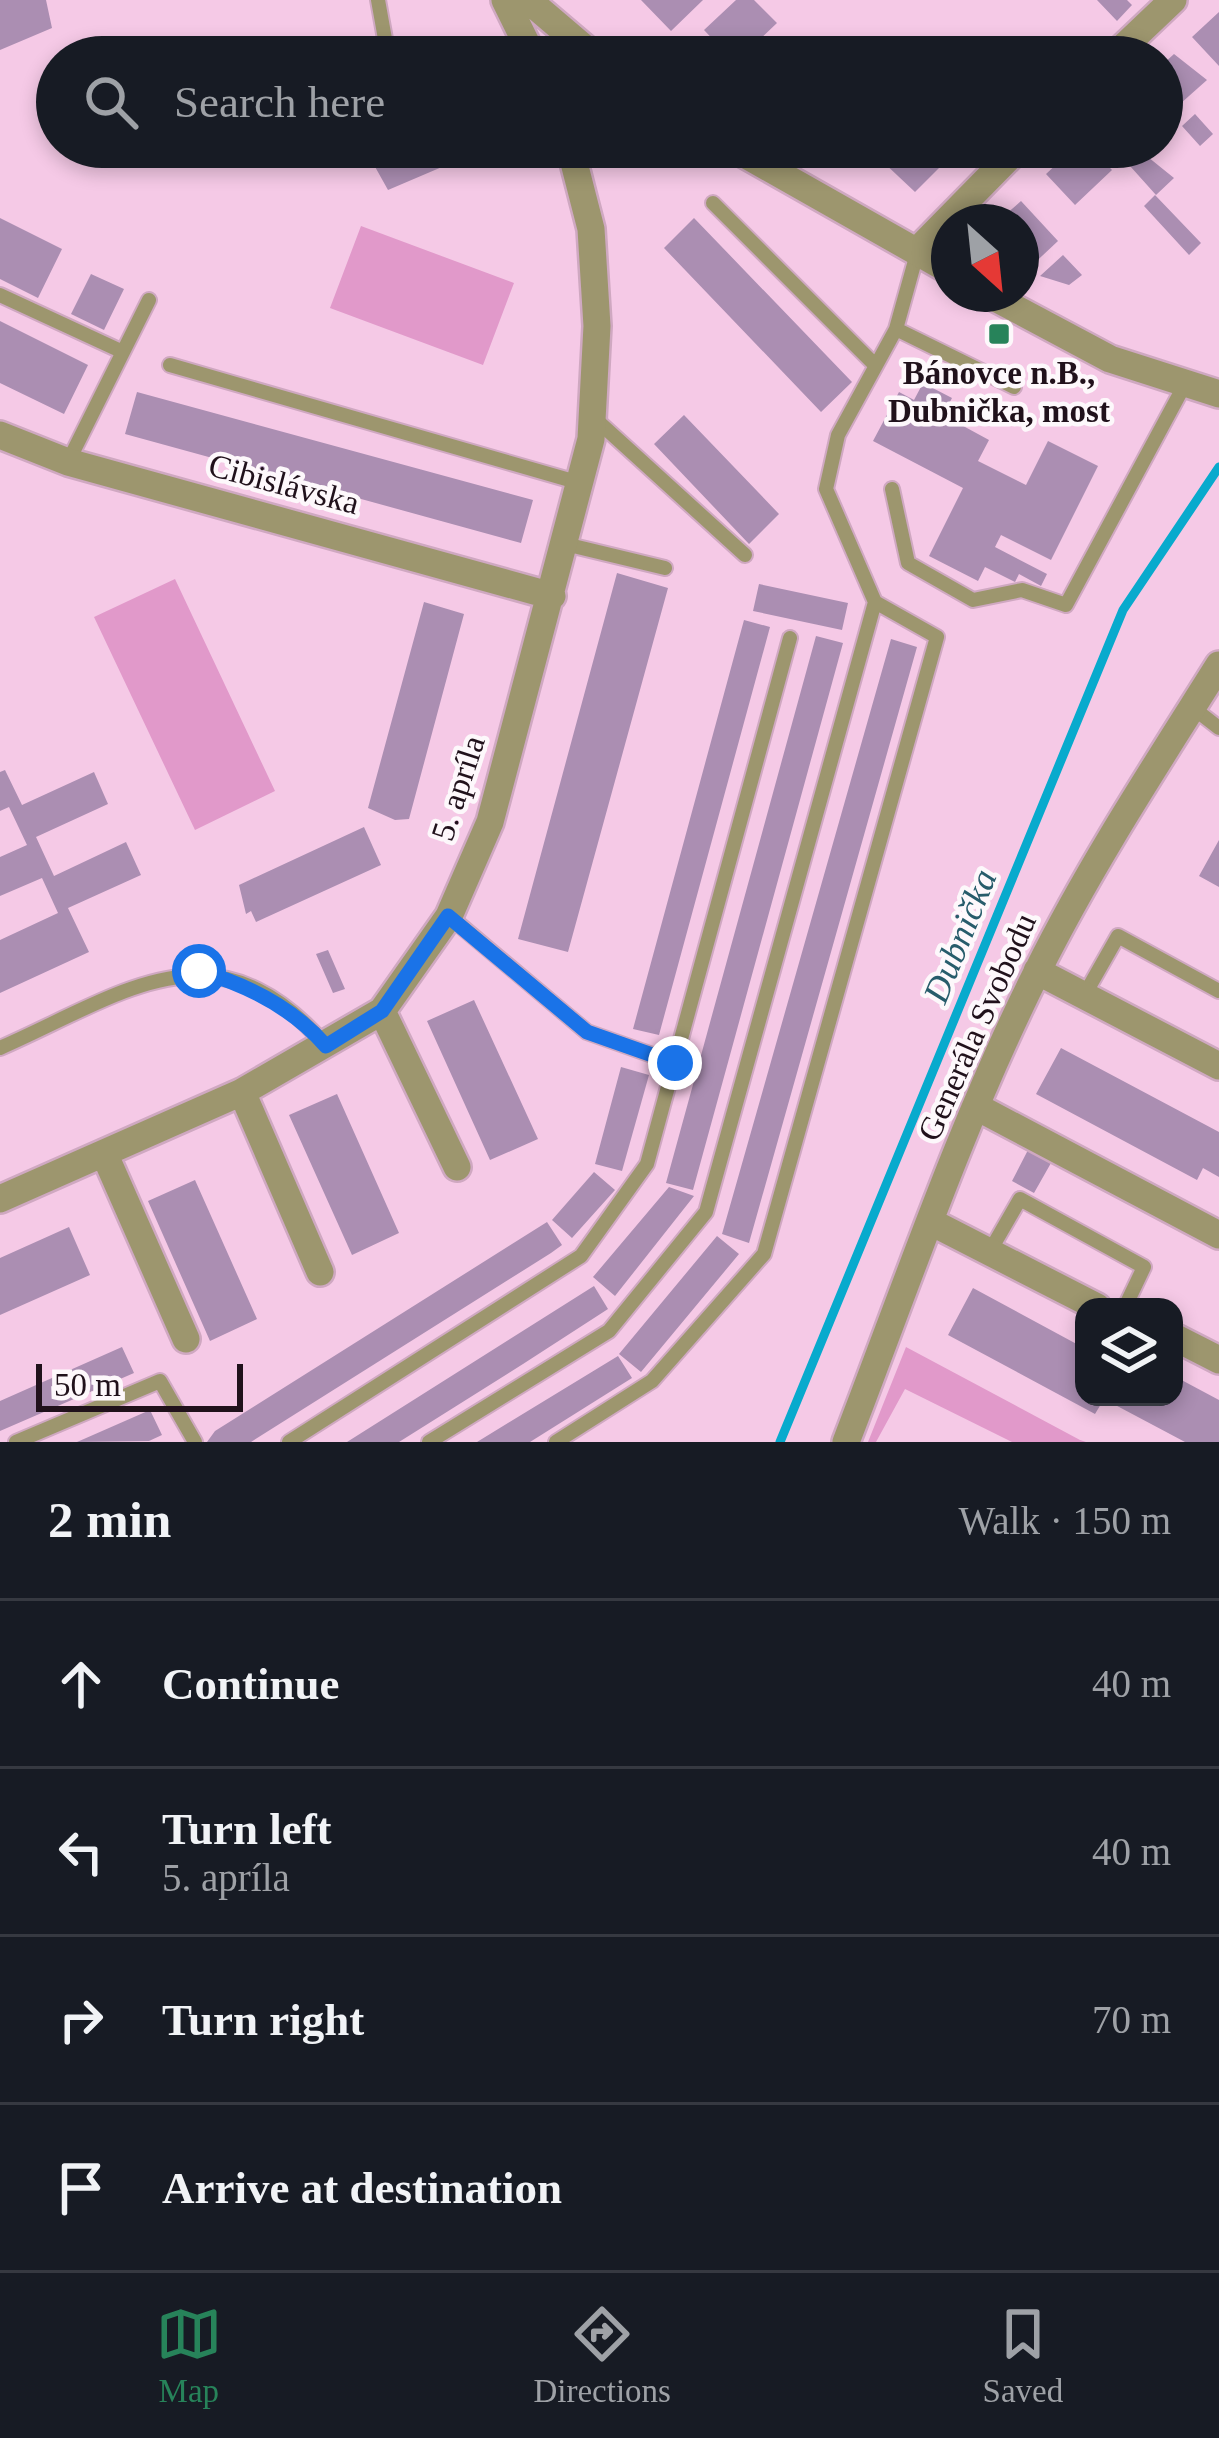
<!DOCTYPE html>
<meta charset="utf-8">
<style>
body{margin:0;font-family:Georgia,serif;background:#242831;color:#f1f3f6}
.controls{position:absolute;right:36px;bottom:36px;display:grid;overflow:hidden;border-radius:24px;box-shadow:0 6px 18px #0003}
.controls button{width:108px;height:108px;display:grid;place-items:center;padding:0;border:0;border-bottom:3px solid #363941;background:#171b24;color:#f1f3f6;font:60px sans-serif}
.compass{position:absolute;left:931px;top:204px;width:108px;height:108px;border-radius:50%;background:#171b24;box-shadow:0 6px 18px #0003;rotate:153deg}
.scale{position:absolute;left:36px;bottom:30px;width:207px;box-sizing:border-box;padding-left:12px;border:6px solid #20111b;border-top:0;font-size:33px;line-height:42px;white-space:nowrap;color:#20111b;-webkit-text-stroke:9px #fdf8fb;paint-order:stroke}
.stop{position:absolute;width:36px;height:36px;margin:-27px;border:9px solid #1a73e8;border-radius:50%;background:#fff}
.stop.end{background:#1a73e8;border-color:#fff;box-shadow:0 3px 12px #0008}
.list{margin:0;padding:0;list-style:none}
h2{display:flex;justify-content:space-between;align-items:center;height:156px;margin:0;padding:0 48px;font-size:51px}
h2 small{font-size:39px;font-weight:400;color:#9ea1a6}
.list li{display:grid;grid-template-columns:78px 1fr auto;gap:36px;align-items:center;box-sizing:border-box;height:168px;padding:0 48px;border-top:3px solid #363941}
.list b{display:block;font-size:45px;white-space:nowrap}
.list p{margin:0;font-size:39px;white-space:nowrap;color:#9ea1a6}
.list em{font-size:39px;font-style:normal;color:#9ea1a6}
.icon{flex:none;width:66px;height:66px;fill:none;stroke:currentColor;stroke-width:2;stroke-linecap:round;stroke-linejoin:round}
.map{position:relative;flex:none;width:1219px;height:1442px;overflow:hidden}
.search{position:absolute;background:#171b24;box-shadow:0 6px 18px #0003;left:36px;right:36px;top:36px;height:132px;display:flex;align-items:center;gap:30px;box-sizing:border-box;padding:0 42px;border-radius:66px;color:#9ea1a6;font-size:45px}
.sheet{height:828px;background:#171b24}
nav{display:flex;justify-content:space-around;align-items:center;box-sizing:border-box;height:168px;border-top:3px solid #363941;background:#171b24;font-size:33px;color:#9ea1a6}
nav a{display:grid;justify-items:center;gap:6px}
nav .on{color:#27835a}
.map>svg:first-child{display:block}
</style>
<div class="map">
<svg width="1219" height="1442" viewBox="0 0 1219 1442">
<rect width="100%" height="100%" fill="#f5c9e6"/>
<path fill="#e199ca" d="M361,226l153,57 -31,82 -153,-57z
M175,579l100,212 -80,39 -101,-213z
M906,1347l174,93 6,2h-74l-107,-53 -29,53h-8z"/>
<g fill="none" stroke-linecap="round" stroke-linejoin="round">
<path stroke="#08aacd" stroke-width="9" d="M780,1442l343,-832 96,-143"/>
</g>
<path fill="#ab8eb2" d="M0,0h46l6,28 -52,22z
M641,0h62l-32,31z
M736,0h18l23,23 -36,34h-26l8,-7 -19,-20z
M1097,0h30l5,5 -15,16z
M1219,12v54l-27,-29z
M1174,54l33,26 -36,32 -9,-10v-37z
M1195,114l18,20 -13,12 -18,-20z
M364,147h94l5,11 -75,32z
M894,147h36l16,14 -31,31 -34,-32z
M1075,147h15l22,23 -37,35 -29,-31z
M1113,147h47l-17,6 31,25 -18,17z
M1155,195l46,48 -12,12 -45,-49z
M1021,201l37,40 -32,30 -5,-4v-45h-24z
M0,218l62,31 -24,49 -38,-19z
M694,218l158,164 -31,30 -157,-164z
M1063,255l19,20 -13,10 -29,-9z
M91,274l33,15 -20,41 -33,-16z
M0,321l88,44 -24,49 -64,-31z
M923,383l29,15 -9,17 46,25 -11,21 48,24 22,-44 50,25 -47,94 -50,-25 -6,12 52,27 -6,12 -22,-12 -4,8 -30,-15 -7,14 -49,-25 34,-68 -90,-47 26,-49 15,8z
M137,392l396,108 -12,43 -396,-109z
M684,415l95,99 -30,30 -95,-100z
M617,573l51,15 -100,364 -50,-13z
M759,584l89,19 -6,27 -89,-19z
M424,602l40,12 -55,205 -14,1 -27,-12z
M744,620l26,7 -111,408 -26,-6z
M816,636l27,7 -150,547 -27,-7z
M891,639l26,8 -168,596 -27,-9z
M5,770l17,35 72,-33 14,32 -72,33 18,39 72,-34 15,33 -73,33 21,44 -89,41v-53l58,-27 -16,-35 -42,18v-39l27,-12 -18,-38 -9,4v-39z
M364,827l17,38 -125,57 -5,-11 -5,3 -7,-29z
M1219,840v47l-20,-11z
M328,950l17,39 -12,4 -17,-39z
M474,1000l64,139 -48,21 -63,-139z
M1061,1048l158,84v45l-16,-9 -6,12 -161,-86z
M621,1067l28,8 -27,96 -27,-7z
M337,1094l62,139 -47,22 -63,-140z
M1028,1150l23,13 -17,30 -22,-12z
M594,1172l21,18 -43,48 -20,-18z
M195,1180l62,139 -47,22 -62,-140z
M669,1187l25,9 -79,100 -22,-19z
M547,1222l15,23 -11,8 -300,189h-44l8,-11z
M69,1227l21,48 -90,40v-57z
M717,1236l22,18 -98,118 -22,-18z
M594,1286l14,23 -85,55 -124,78h-52z
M973,1288l111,60v49h90v-21l45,24v42h-34l-81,-43 -9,15 -147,-79z
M122,1347l12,26 -134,58v-30z
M618,1356l14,22 -102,64h-53z
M150,1410l12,25 -13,6 -72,1z"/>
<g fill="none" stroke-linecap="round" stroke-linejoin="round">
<defs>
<path id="service" d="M378,0l9,50
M713,203l162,162
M0,295l123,57
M896,329l118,58
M170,365l410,118
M592,416l153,139
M68,462l81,-162
M892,489l16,74 65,37 49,-10 44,15 118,-219
M565,544l100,24
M1192,707l27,21
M449,916l138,116 88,31
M1085,994l33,-58 101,55
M0,1048c123,-54 216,-130 326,-2
M990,1251l30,-52 124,68 -19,40
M16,1442l144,-61 35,61
M289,1442l292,-186 66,-92 143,-526
M429,1442l180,-111 97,-119 169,-610
M556,1442l96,-61 112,-127 173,-617 -62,-35 -49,-113 12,-54 58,-106 22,-79"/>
<path id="minor" d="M505,0l28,57
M528,0l67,57
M1113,57l60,-57
M732,147l217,123
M918,250l101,-103
M988,294l122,65 109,35
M0,435l68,27 484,134
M1037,971l182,95
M382,1011l75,156
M242,1092l78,180
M977,1107l242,128
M104,1153l82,186
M0,1199l242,-107 140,-81 67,-95 41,-94 101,-383 6,-113 -6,-97 -21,-82
M931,1222l166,85
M1174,1337l45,23
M846,1442c61,-158 116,-321 192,-472 53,-106 118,-205 181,-305"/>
</defs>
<use href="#service" stroke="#cfa8c1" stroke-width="18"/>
<use href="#minor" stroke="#cfa8c1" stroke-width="32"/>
<use href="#service" stroke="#9d966e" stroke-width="14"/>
<use href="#minor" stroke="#9d966e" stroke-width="27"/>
</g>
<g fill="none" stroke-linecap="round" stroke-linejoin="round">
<path stroke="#1a73e8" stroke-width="15" d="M199,971c49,14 93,36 127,75l56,-35 66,-95 139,116 88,31"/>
</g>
<rect fill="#27835a" stroke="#fdf8fb" stroke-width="4.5" x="987" y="322" width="24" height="24" rx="6"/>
<g text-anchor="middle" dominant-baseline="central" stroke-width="9" stroke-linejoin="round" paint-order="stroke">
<g font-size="33" font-weight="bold" fill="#20111b" stroke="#fdf8fb">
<text x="999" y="373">Bánovce n.B.,<tspan x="999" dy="38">Dubnička, most</tspan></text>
</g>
<g font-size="33" fill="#20111b" stroke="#fdf8fb">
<text transform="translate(284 484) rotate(15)">Cibislávska</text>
<text transform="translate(458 788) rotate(-72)">5. apríla</text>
<text transform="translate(977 1027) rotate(-66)">Generála Svobodu</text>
</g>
<g font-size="36" font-style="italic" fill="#275c6b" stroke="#fdf8fb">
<text transform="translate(960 936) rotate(-68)">Dubnička</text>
</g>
</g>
</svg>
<div class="controls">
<button><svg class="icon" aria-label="layers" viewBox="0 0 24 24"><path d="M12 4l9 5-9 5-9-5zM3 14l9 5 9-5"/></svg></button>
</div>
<svg class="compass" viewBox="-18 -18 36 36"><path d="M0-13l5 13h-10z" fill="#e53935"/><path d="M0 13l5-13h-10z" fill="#9ea1a6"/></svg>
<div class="scale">50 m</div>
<div class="stop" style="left:199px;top:971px"></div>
<div class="stop end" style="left:675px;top:1063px"></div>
<div class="search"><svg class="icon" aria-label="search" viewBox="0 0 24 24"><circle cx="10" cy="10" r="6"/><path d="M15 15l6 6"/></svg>Search here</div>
</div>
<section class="sheet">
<h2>2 min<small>Walk · 150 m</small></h2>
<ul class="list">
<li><svg class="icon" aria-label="ahead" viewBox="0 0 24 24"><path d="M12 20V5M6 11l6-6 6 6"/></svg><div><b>Continue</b></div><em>40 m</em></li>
<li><svg class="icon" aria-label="left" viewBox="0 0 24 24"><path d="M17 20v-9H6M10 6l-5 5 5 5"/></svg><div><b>Turn left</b><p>5. apríla</p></div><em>40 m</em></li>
<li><svg class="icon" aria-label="right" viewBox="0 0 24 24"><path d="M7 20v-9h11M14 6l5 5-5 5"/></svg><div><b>Turn right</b></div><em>70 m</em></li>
<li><svg class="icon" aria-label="arrive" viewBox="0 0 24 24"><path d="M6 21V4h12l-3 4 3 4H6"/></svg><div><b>Arrive at destination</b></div></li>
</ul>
</section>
<nav>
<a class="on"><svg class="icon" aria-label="map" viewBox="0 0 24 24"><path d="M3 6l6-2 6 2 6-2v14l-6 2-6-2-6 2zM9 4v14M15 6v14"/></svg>Map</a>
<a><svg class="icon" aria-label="directions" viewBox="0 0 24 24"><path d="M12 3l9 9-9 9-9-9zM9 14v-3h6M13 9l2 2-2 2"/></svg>Directions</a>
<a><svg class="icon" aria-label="saved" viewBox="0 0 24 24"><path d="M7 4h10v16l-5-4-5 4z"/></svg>Saved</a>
</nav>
